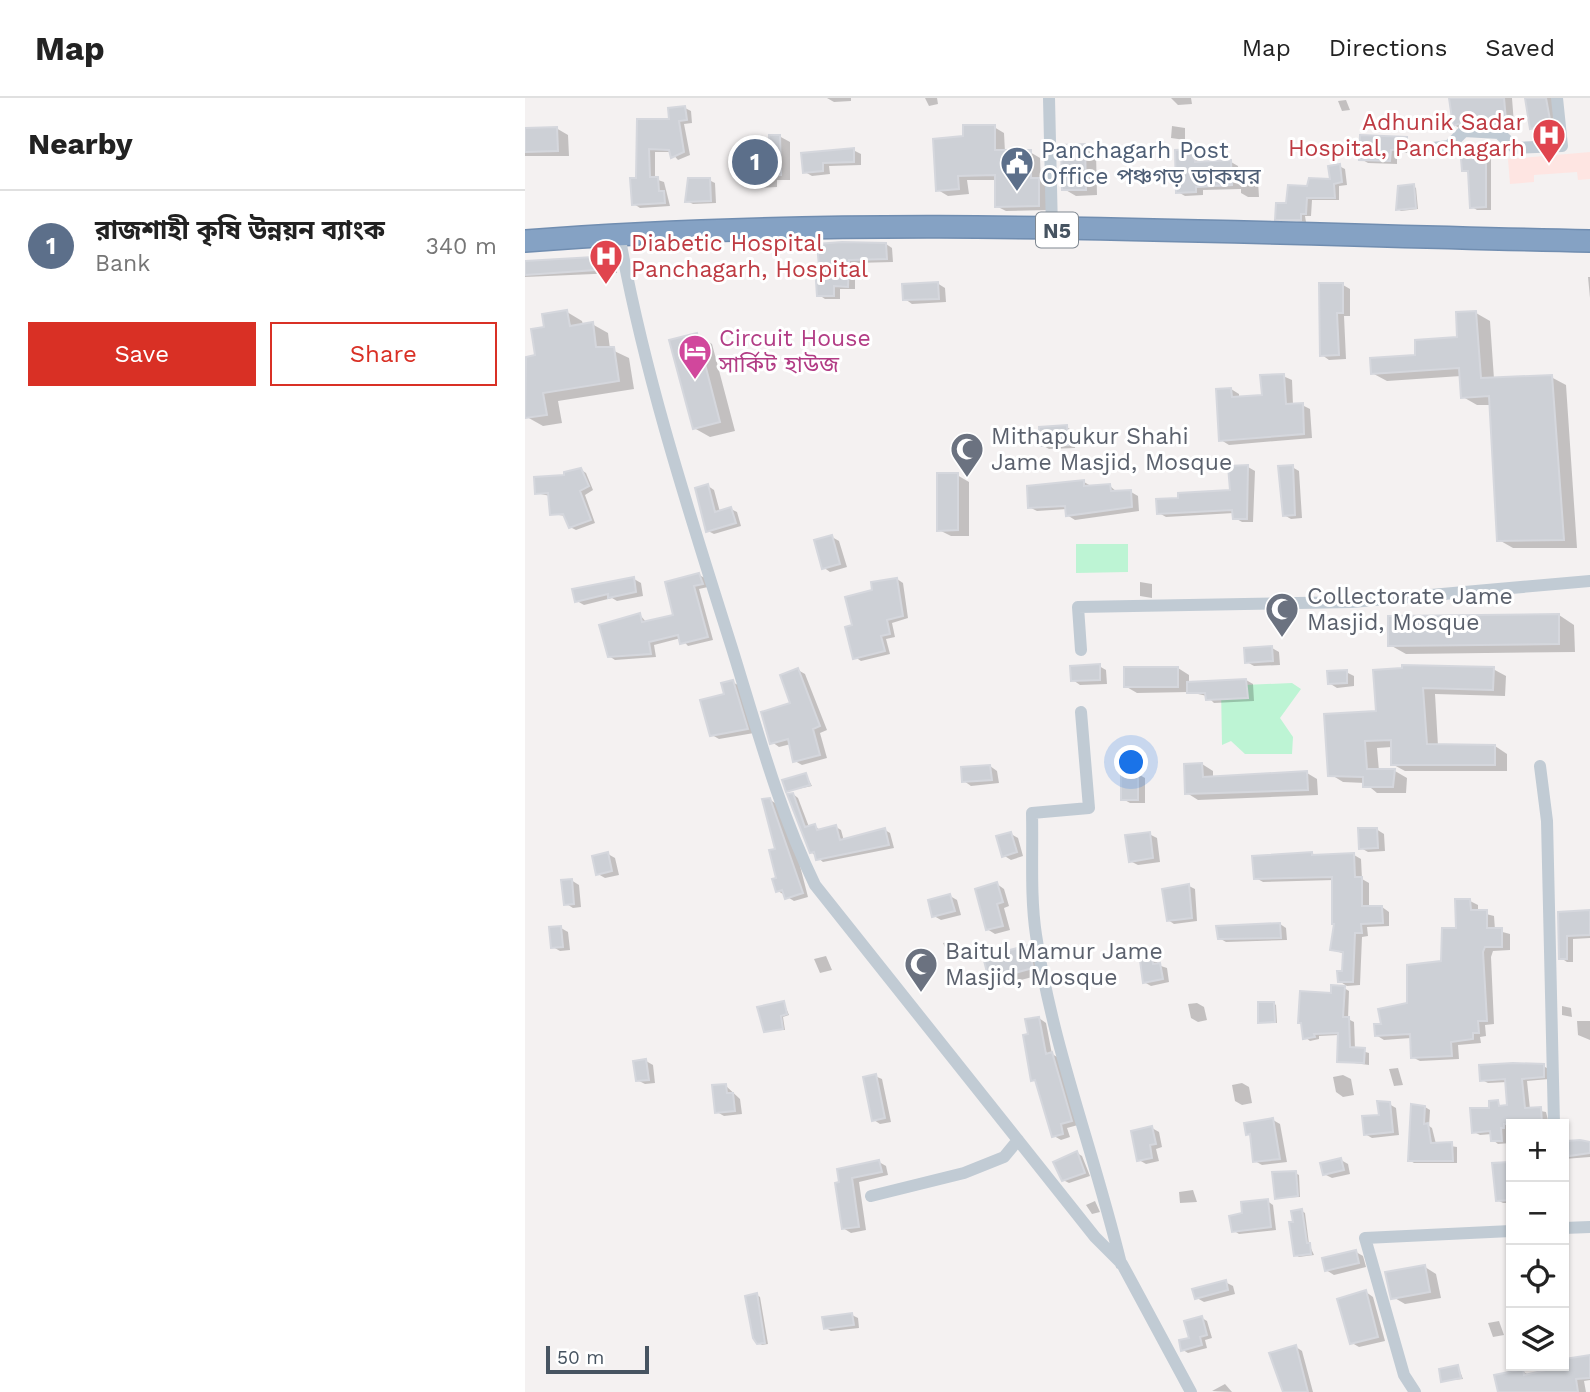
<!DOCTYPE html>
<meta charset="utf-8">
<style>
body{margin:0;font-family:"Work Sans","Noto Sans Bengali",sans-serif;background:#f6f6f6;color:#222}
.controls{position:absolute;right:21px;bottom:21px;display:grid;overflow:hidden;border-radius:0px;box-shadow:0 2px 5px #0004}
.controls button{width:63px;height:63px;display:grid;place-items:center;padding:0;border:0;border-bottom:2px solid #e0e0e0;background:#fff;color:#222;font:35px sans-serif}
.scale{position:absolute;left:21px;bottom:18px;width:103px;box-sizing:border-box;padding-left:7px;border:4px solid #475461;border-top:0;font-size:19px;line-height:24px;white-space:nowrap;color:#475461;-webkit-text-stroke:5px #fff;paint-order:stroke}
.you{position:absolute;left:607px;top:665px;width:24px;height:24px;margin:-18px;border:5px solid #fff;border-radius:50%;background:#1a73e8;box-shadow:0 0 0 10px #1a73e833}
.badge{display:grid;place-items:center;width:46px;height:46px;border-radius:50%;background:#d93025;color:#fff;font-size:23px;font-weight:700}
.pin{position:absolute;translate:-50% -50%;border:4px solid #fff;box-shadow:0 2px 7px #0006}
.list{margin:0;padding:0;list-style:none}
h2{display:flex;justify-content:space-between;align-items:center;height:91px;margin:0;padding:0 28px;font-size:30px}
h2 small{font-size:23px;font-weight:400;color:#767676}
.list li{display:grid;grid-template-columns:46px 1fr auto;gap:21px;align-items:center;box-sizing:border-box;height:112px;padding:0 28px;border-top:2px solid #e0e0e0}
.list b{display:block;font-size:26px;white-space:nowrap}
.list p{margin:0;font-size:23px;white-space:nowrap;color:#767676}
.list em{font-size:23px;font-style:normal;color:#767676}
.actions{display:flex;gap:14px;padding:21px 28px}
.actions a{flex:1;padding:16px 0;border:2px solid #d93025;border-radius:0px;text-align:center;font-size:24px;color:#d93025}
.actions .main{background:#d93025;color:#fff}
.icon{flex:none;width:38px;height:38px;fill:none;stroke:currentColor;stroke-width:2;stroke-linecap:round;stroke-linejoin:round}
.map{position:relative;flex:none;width:1065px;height:1294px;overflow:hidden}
header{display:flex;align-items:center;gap:42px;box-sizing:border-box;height:98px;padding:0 35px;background:#fff;border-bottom:2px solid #e0e0e0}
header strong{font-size:33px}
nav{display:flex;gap:38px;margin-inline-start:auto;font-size:24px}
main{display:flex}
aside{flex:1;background:#fff}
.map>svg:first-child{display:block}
</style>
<header>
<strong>Map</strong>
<nav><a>Map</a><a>Directions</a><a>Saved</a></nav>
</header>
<main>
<aside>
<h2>Nearby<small></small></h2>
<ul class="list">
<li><span class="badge" style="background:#5c6f8a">1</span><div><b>রাজশাহী কৃষি উন্নয়ন ব্যাংক</b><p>Bank</p></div><em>340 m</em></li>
</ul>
<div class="actions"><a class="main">Save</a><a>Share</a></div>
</aside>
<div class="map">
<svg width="1065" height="1294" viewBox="0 0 1065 1294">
<rect width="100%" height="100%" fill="#f4f1f1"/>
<path fill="#fee5e2" d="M1065,54v27l-12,1 -1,-8 -43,3v7l-24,2 -2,-25z"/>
<path fill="#bdf4d4" d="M551,446h52v28l-52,1z
M767,585l9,6 -21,29 13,19 -1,17h-47l-14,-13 -9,4 -1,-59z"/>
<path fill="#0003" d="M302,0h24v3l-17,1z
M400,0h12l1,6 -9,2z
M646,0h20l1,6 -14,1z
M926,0h61l2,26 -40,3 -11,3 -9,-5z
M1002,0h29l5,33 -18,3 -12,-7z
M821,2l4,10 -8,1 -4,-10z
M160,10l6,3 1,12 -8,1 6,31 -12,5 -7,-8h-16v27l9,3 6,24 -30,2 -6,-4 4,-24 1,-59 32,-1z
M647,28l13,2v12l-14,-2z
M469,29l10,6 1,19h25l10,6 1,23 7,4 1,25 -43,1 -10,-5 1,-26h-30l2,14 -21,2 -10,-6 27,-52z
M31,30l12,7 1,21h-44v-26z
M254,38l11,6v38h-13v7l-20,1 -11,-6z
M881,41l7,4v10h-16v11l-29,-1 -7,-4z
M971,47l6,3v9h-11v53h-14l-5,-3 -2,-33 -6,-4z
M559,48l12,7 1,42 -21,1 -12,-7z
M328,52l8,4v11l-32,1 1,8 -18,2 -7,-4 -2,-17z
M669,53l7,4 1,8 29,-1 7,4 1,11 12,-1 7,5 1,16h-11l-7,-4v-4l-38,1v5l-18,1 -7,-4z
M814,68l6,3 2,16 -8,1v14h-27l-1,16h-6l1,6 -29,-3 31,-31 24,-7z
M184,82l6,3 1,20 -23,1 -6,-3z
M888,88l3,2 2,21 -17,2 -3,-2z
M361,146l6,4 1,14 -38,1v26h-15v10h-15l-6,-4 -2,-27z
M85,160l7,4v11l-92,4v-14z
M1063,179h2v21z
M412,185l8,5 1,14 -34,2 -7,-5z
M818,187l7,4v27h-6l2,43 -17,1 -7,-5z
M42,214l15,9 1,4 9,-1 16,9 2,16 19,9 5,31 -76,12 4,22 -19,3 -16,-9 -2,-48h5l16,-41z
M951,215l14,8 4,58 57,-2 15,8 11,163h-64l-14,-8 -7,-135h-15l-14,-8 -2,-21 -74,5 -15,-8 87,-34z
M172,236l15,10 23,87 -25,6 -16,-9z
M758,278l9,4 1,25h9l8,4 2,29 -83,7 -8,-5 10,-51 8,5v4l24,-1z
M541,329l8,4 1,17 -26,1 -7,-4z
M723,369l7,4 -2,51h-11l-7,-4 -1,-5 -68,4 -7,-4 21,-14 52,-8z
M767,369l7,4 3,47 -11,1 -7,-4z
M55,371l6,4 7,17 -8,5 10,28 -19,7 -6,-3 -4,-11 -15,-2 -1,-18 -14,-3z
M432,377l12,7v54h-18l-12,-6z
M559,384l7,4h19l7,6h14l7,4 1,15 -64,9 -8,-5v-6l-30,2 -8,-4z
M183,388l6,4 6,22 11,-3 6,3 4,14 -27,8 -6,-3z
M307,439l7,4 8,26 -17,5 -7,-5z
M174,477l6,3 3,9 -9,2 14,51 -25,6 -7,-8 -27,7 2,12 -41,3 -6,-4 31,-41 7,8 28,-7z
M109,481l7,4 2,13 -26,5 -5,-3 -28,7 -7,-4z
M372,481l6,4 5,35 -16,5 3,14 -9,2 4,15 -29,7 -6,-4 -1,-31 20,-34z
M615,484l12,2v14l-12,-2z
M1034,517l15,10 1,27 -169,2 -16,-9z
M747,550l7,4 1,13 -26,1 -7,-4z
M574,568l7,4 1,14 -27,1 -7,-5z
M653,570l11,7v9l57,-4 7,4 1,17 -40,2 -7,-7 -18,-4 -52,1 -12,-7z
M968,571l13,7 -1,20 -70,-2 3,52h57l12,8v17h-102l-13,-7v-17l-15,1 2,23h16l12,7 -1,15h-29l-12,-10 -22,-1 -13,-8 47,-61 -2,-42z
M273,572l7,4 22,56 -7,3 7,25 -25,7 -7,-4 -4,-17 -12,3 -7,-5 21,-38z
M821,574l8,4v10l-17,2 -8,-5z
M207,584l8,4 14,47 -35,6 -7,-4z
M677,666l11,7v7l94,-5 10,6 1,16 -120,5 -11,-7z
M465,668l7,5 2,12 -28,3 -7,-5z
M613,676l7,4v25h-15l-7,-4z
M281,677l6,11 -24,5z
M268,696l5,4 11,29 6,-1 6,5 15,-4 5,3 3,11 41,-11 5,3 4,15 -71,14 -12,-10z
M245,702l7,4 22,58 9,35 -14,4 -16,-10 -1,-41z
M851,731l8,5 1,17 -17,1 -7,-4z
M486,736l7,4 5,18 -12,4 -8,-5z
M624,736l8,4 3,24 -22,3 -8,-4z
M787,755l5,3 37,-1 7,4 1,20 7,4v25l13,-1 7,5v14l-22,1 1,9 -6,1 -2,48 -13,1 -8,-5 5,-8v-19l-12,-5 4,-25 -2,-44 -71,2 -7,-4z
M83,756l7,4 4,17 -14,3 -7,-4z
M46,782l8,5 2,22 -8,1 -8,-5z
M472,786l7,5 5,17 -5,2 6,22 -15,4 -8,-5z
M664,788l6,3 2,32 -23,3 -6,-4z
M425,798l7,4 4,15 -20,5 -7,-4z
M945,803l8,4v7l16,4 1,14 15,4v16l-17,1 -2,6 3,67 -9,1 1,11 -6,1 1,6 -23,2 1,14 -39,2 -8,-4 -1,-19 -27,2 -8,-5 32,-30 35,-42z
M1065,813v27l-17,1v23h-6l-6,-4 -1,-45z
M755,826l6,4 1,12 -61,2 -7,-4z
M36,830l7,4 2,18 -10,1 -7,-4z
M427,843l6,12 -9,3 -6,-13z
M503,849l12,6 4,21 -42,11 -12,-6z
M625,855l6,3 2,9 9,3 2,14 -18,4 -7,-4z
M301,858l6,14 -12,3 -6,-14z
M819,890l5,3 -1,28 6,3 1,27 14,4v12l-30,-4v-26l-20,1v3l-9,2 -5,-4 27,-42z
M259,905l5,12 -6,2 2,13 -20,1z
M672,905l7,4 3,13 -9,2 -7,-4 -3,-14z
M748,905l3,2 1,18 -17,-1z
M1037,908l9,2 1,9 -10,-2z
M514,920l7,5 6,31 7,4 19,67 -11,3 3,9 -9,3 -7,-4 -16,-53 -5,-3 -3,-45z
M1052,923h13v19l-12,-5z
M121,963l7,4 2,18 -10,1 -8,-4z
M1018,968l6,3v10l-22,2 3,28 16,3 3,12h-38v19l-13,1 -5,-4 -1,-6 -12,1 -6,-3 -2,-23 37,-3 -2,-24 -19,1 -6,-3z
M873,970l5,17 -9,1 -5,-17z
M818,977l8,4 3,16 -11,2 -7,-5 -3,-15z
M350,978l7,3 9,43 -11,2 -6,-4z
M717,985l7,4 3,16 -10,2 -7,-4 -3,-16z
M201,988l14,13 2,15 -18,2 -7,-4z
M864,1006l7,4 3,27 -27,3 -7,-4z
M900,1009l5,3 -1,16 3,2 4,16 21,3v16h-43l-5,-3z
M748,1022l7,4 7,38 -25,3 -7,-4 -3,-25 -4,-3z
M627,1030l7,4 3,15 -6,2 3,12 -13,3 -7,-4z
M1065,1045v14l-26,2v-15z
M552,1055l5,3 8,20 -21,7 -6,-3z
M816,1062l7,4 2,10 -18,4 -8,-4z
M354,1064l7,4 2,9 -29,7 7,48 -15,3 -8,-5 -6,-44z
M986,1065v40h-8l-6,-3 -3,-35z
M770,1075l4,2 1,22 -23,1z
M668,1092l4,12 -17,1 -1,-11z
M570,1103l5,11 -8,2 -6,-9z
M742,1103l6,4 3,25 -37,4 -6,-4z
M777,1113l3,2 4,31 5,11 -15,2 -3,-2 -1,-31z
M831,1154l7,4 3,11 -32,8 -8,-5z
M900,1169l11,7 5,24 -36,6 -12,-7z
M700,1184l8,4 2,8 -31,8 -7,-4z
M841,1194l7,5 12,44 -26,6 -7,-4z
M232,1197l3,2 8,47 -6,1 -3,-2z
M327,1217l6,3 1,10 -28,3 -5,-3z
M677,1220l5,3 5,17 -7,2 2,8 -19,5 -5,-3z
M974,1223l5,14 -11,2 -5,-14z
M771,1249l6,4 11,41h-29z
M1055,1260l10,13v9l-6,1 2,11h-86l22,-21 7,4z
M933,1268l5,13 -20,2z
M700,1286l7,8 -20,-1z"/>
<path fill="#cdd0d6" stroke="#d5d7dd" stroke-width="2" d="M924,0h55l2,22 -42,2 -11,4z
M1000,0h21l5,27 -21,4z
M160,8l2,14 -8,1 5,31 -13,6 -2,-8 -20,-1 1,28h8l1,14h5l1,12 -33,2 -2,-27h6l1,-59h32l-1,-11z
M438,27h32v25h36v28h8v28l-44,1v-32l-37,1 1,13 -23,2 -3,-52 30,-3z
M32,29l1,24 -33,1v-24z
M244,37h11l1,40h-14v7l-22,1 -1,-41h25z
M835,37l47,2v12l-16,1 -1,11 -31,-1z
M972,45v12h-11v52l-16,1 -2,-37h-6l-2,-24z
M560,46l1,46h-24l-1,-45z
M329,50v14l-31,1v8l-20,2 -2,-20z
M669,51l1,13 36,-2 1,25 -36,2v5l-20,1 -1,-43z
M815,66l2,18 -8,2 1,14h-28l-1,16h-5v6h-26l1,-17h10l2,-18 19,1 2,-8 21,1 -2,-13z
M163,80h22l1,23 -26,1z
M889,86l2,24 -20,2 2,-24z
M317,144l44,1 1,16 -38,1 -1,27 -14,-1v10h-17l-2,-30h4l-2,-22z
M85,158v13l-85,6v-14z
M413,184l1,17 -36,1 -1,-16z
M794,185h24v30h-6l2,42 -19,1z
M42,212l3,16 23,-4 3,25h18l5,34 -76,12 4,22 -22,3 1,-61 9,-2 -4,-26 13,-2 -2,-13z
M951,213l5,67 71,-3 12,165 -67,1 -8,-145 -28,2 -2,-30 -88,6 -1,-16 45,-3v-15l42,-3 -1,-25z
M172,235l23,89 -27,7 -24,-89z
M759,276l2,30 17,-1 1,31 -85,7 -3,-52 15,-1 1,9 30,-2 -2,-20z
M542,327l1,20 -28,1 -1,-19z
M723,367l-1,54h-14l-1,-9 -75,4 -1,-15 22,-1v-5l52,-3 -2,-24z
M768,367l2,50 -12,1 -5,-50z
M56,370l8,18 -9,5 11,29 -22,8 -6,-14 -13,1 -2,-22 -13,1 -1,-17 30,-2v-3z
M412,375h21v57l-21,1z
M559,382v6l26,-2 1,7 20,-1 1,17 -66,9 -1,-10 -37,2 -1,-22z
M183,386l7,28 16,-5 5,16 -30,9 -11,-44z
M307,437l8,29 -18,5 -8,-29z
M174,475l4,11 -9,2 14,51 -28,7 -2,-9 -29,7 2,12 -43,3 -9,-32 41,-12 2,9 31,-7 -8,-33z
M109,479l2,15 -28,6v-4l-33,8 -3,-13z
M372,480l6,38 -16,4 3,14 -9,2 4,15 -32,8 -8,-32 7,-2 -7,-28 27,-7 -1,-8z
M1034,516v30l-171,2v-30z
M747,548l1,15 -28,2 -1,-15z
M575,566v16l-29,1 -1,-15z
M877,567l92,2 -1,23 -70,-2 4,56 68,1v20h-104v-25l-26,1 2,28h28l-2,18h-30v-10l-35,-1 -4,-62 52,-3 -3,-41 29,-2z
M599,569h54v20h-54z
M273,570l22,58 -7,3 7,26 -27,7 -5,-23 -18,5 -9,-32 29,-9 -10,-28z
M822,572v13l-19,1 -1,-13z
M721,581l2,19 -42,2 -1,-7h-18v-11z
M208,582l15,49 -38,7 -10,-36 24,-6 -3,-11z
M677,665l1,14 104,-6 1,19 -123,4 -1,-30z
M465,667l2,15 -30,2 -1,-15z
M596,674h17v28h-17z
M281,675l4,12 -24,7 -4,-12z
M268,695l12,34 10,-3 2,6 19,-5 4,15 45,-12 4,17 -73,15 -2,-8 -4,1 -23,-59z
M245,700l33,95 -18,6 -3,-9 -6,2 -4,-13 4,-1 -7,-28 6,-1 -13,-50z
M833,730h19l1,20 -19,1z
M486,734l6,20 -15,5 -6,-21z
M625,734l3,26 -24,4 -4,-27z
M83,754l4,19 -16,4 -4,-19z
M787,754v3l42,-2 1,24h7v29h20l1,17 -22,1 1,9h-7l-2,49h-15l-1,-11h5l1,-19 -13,-2 4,-26h-2v-47l-78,2 -2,-23z
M47,781l2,25 -10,1 -3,-25z
M472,784l6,20 -6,2 6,22 -17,4 -11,-41z
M664,786l3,34 -25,3 -5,-32z
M425,796l5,17 -23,6 -4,-17z
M930,801h15l1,11h16v18h15v19h-17l-2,5 4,69h-9l1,12h-6v6l-22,3 1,14 -41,2 -1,-24 -35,2 -1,-12h7l-3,-15 29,-6v-38l34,-4 1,-33h14z
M1065,812v25l-23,1v23h-8l-1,-47z
M755,825l1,15 -63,1 -2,-13z
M36,828l2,21 -12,1 -2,-21z
M504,847l4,23 -44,12 -6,-23z
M625,853l3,13 7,-1 3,16 -20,4 -4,-30z
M806,887l14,1 -2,31h6l1,30 15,1 -1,15 -27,-1 1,-29 -24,1 1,3 -12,2 -2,-16h-3l2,-32 31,2z
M259,903l3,13 -6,2 2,13 -19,3 -7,-25z
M733,904h16l1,20 -17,1z
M514,919l7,37 6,-2 20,69 -11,3 2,10 -11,3 -17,-57 -4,1 -8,-46 5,-1 -3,-15z
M121,961l3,21 -13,1 -3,-20z
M988,965l31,1v13l-22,2 3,29 16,-1 1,17h-38v4h-3l1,13h-11l-1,-10 -18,2 -2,-25h19v-7l9,-1 1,6 8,-1 -2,-26 -25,2 -1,-16z
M351,976l9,44 -13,3 -9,-44z
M201,986l1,9h6l2,18 -20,2 -3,-28z
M852,1003l13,1 3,30 -29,3 -2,-19 17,-1z
M886,1006l14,2 -1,18 4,-1 3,20 21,-1 1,19h-45z
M748,1020l7,41 -27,3 -3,-28 -4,1 -2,-12z
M627,1028l4,18 -6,1 2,13 -15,3 -6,-30z
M1055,1042l10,2v11l-21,3 -2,-15z
M552,1053l8,22 -23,8 -9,-19z
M816,1060l3,12 -21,5 -3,-12z
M354,1062l3,12 -30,6 7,49 -17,2 -7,-46 4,-1 -2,-13z
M984,1064l2,38 -15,1 -4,-38z
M771,1073l2,25 -23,3 -3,-27z
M743,1101l3,28 -39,5 -3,-16 13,-3 -1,-11z
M777,1111l5,34h3l1,11 -17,2 -5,-34h4l-2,-11z
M831,1152l3,13 -34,8 -3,-13z
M900,1167l5,27 -39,7 -6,-27z
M701,1182l2,10 -33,9 -3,-10z
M841,1192l12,47 -28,7 -13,-45z
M232,1195l8,50 -8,1 -4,-6 -8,-42z
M327,1215l2,12 -30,4 -2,-12z
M677,1218l5,19 -7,2 2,8 -21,6 -2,-11 10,-2 -5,-17z
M771,1247l12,47h-25l-14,-39z
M1065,1257v23l-14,1 2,13h-80l-4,-17 29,-6 1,6 40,-9v-7z
M933,1267l3,13 -20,4 -2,-13z"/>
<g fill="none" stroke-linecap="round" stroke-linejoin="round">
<defs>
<path id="highway" d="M0,143c353,-28 711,-7 1065,0"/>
</defs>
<use href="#highway" stroke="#708db0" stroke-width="24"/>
<path stroke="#c1cbd4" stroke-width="12" d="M524,0l3,132
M908,50l16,-2 15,-15 35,2 16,15 47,-2 -5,-48
M94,136c25,140 69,275 112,411 25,80 47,164 84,240l280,352 27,27 69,128
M556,552l-3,-43 274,-5 238,-21
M556,614l8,96 -57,5c1,40 -2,82 4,122 16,110 59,220 85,329
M1015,668l7,55 7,303
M346,1098l93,-23 40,-16 14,-17
M1039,1130l26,-1
M890,1294l-11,-17 -39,-137 146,-7"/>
<use href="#highway" stroke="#85a2c4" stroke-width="21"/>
</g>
<defs>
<symbol id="hospital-pin" viewBox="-11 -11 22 30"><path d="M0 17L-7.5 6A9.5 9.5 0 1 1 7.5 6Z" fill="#e0444e" stroke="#fff"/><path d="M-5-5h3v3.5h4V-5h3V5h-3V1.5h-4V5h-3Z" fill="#fff"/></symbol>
<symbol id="civic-pin" viewBox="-11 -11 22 30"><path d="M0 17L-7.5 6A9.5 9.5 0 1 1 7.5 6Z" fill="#5c6f8a" stroke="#fff"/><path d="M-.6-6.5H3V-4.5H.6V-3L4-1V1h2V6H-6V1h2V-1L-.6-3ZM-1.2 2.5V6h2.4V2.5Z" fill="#fff"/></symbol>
<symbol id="hotel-pin" viewBox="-11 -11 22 30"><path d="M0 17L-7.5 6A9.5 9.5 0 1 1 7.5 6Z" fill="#d1479c" stroke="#fff"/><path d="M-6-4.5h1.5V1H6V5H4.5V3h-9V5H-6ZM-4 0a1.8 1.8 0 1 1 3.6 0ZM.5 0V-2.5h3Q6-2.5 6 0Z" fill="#fff"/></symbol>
<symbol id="mosque-pin" viewBox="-11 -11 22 30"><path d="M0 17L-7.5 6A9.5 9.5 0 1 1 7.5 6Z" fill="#6b7280" stroke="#fff"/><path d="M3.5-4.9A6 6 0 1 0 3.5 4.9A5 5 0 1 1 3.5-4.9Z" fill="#fff"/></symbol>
</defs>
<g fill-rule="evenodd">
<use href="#hospital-pin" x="1005" y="18" width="38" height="52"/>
<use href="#civic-pin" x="473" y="46" width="38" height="52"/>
<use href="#hospital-pin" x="62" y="139" width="38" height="52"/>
<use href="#hotel-pin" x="151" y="234" width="38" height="52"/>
<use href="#mosque-pin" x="423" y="332" width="38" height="52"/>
<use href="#mosque-pin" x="738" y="492" width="38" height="52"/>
<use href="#mosque-pin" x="377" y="847" width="38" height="52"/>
</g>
<g text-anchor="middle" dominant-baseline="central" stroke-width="6" stroke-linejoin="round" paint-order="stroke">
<rect fill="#fff" stroke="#7e8790" stroke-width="2" x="511" y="114.5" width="42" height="35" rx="5"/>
<g font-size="21" font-weight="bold" fill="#475461">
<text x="532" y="132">N5</text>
</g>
<g font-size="23" fill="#be3a42" stroke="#fff" text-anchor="end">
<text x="1000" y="24">Adhunik Sadar<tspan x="1000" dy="26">Hospital, Panchagarh</tspan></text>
<text x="106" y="145" text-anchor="start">Diabetic Hospital<tspan x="106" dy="26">Panchagarh, Hospital</tspan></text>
</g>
<g font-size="23" fill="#4e5e75" stroke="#fff" text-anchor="start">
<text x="516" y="52">Panchagarh Post<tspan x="516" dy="26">Office পঞ্চগড় ডাকঘর</tspan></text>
</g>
<g font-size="23" fill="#b23c85" stroke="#fff" text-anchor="start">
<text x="194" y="240">Circuit House<tspan x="194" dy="26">সার্কিট হাউজ</tspan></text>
</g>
<g font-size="23" fill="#5b616d" stroke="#fff" text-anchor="start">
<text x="466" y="338">Mithapukur Shahi<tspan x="466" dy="26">Jame Masjid, Mosque</tspan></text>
<text x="782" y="498">Collectorate Jame<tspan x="782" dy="26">Masjid, Mosque</tspan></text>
<text x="420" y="853">Baitul Mamur Jame<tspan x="420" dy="26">Masjid, Mosque</tspan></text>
</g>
</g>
</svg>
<div class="controls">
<button>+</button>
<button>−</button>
<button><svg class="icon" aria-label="locate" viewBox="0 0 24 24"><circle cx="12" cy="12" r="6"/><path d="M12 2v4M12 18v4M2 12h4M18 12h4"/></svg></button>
<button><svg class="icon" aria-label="layers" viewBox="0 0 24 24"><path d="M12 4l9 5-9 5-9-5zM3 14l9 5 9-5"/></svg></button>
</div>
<div class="scale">50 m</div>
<div class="you"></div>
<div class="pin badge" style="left:230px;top:64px;background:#5c6f8a">1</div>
</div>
</main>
